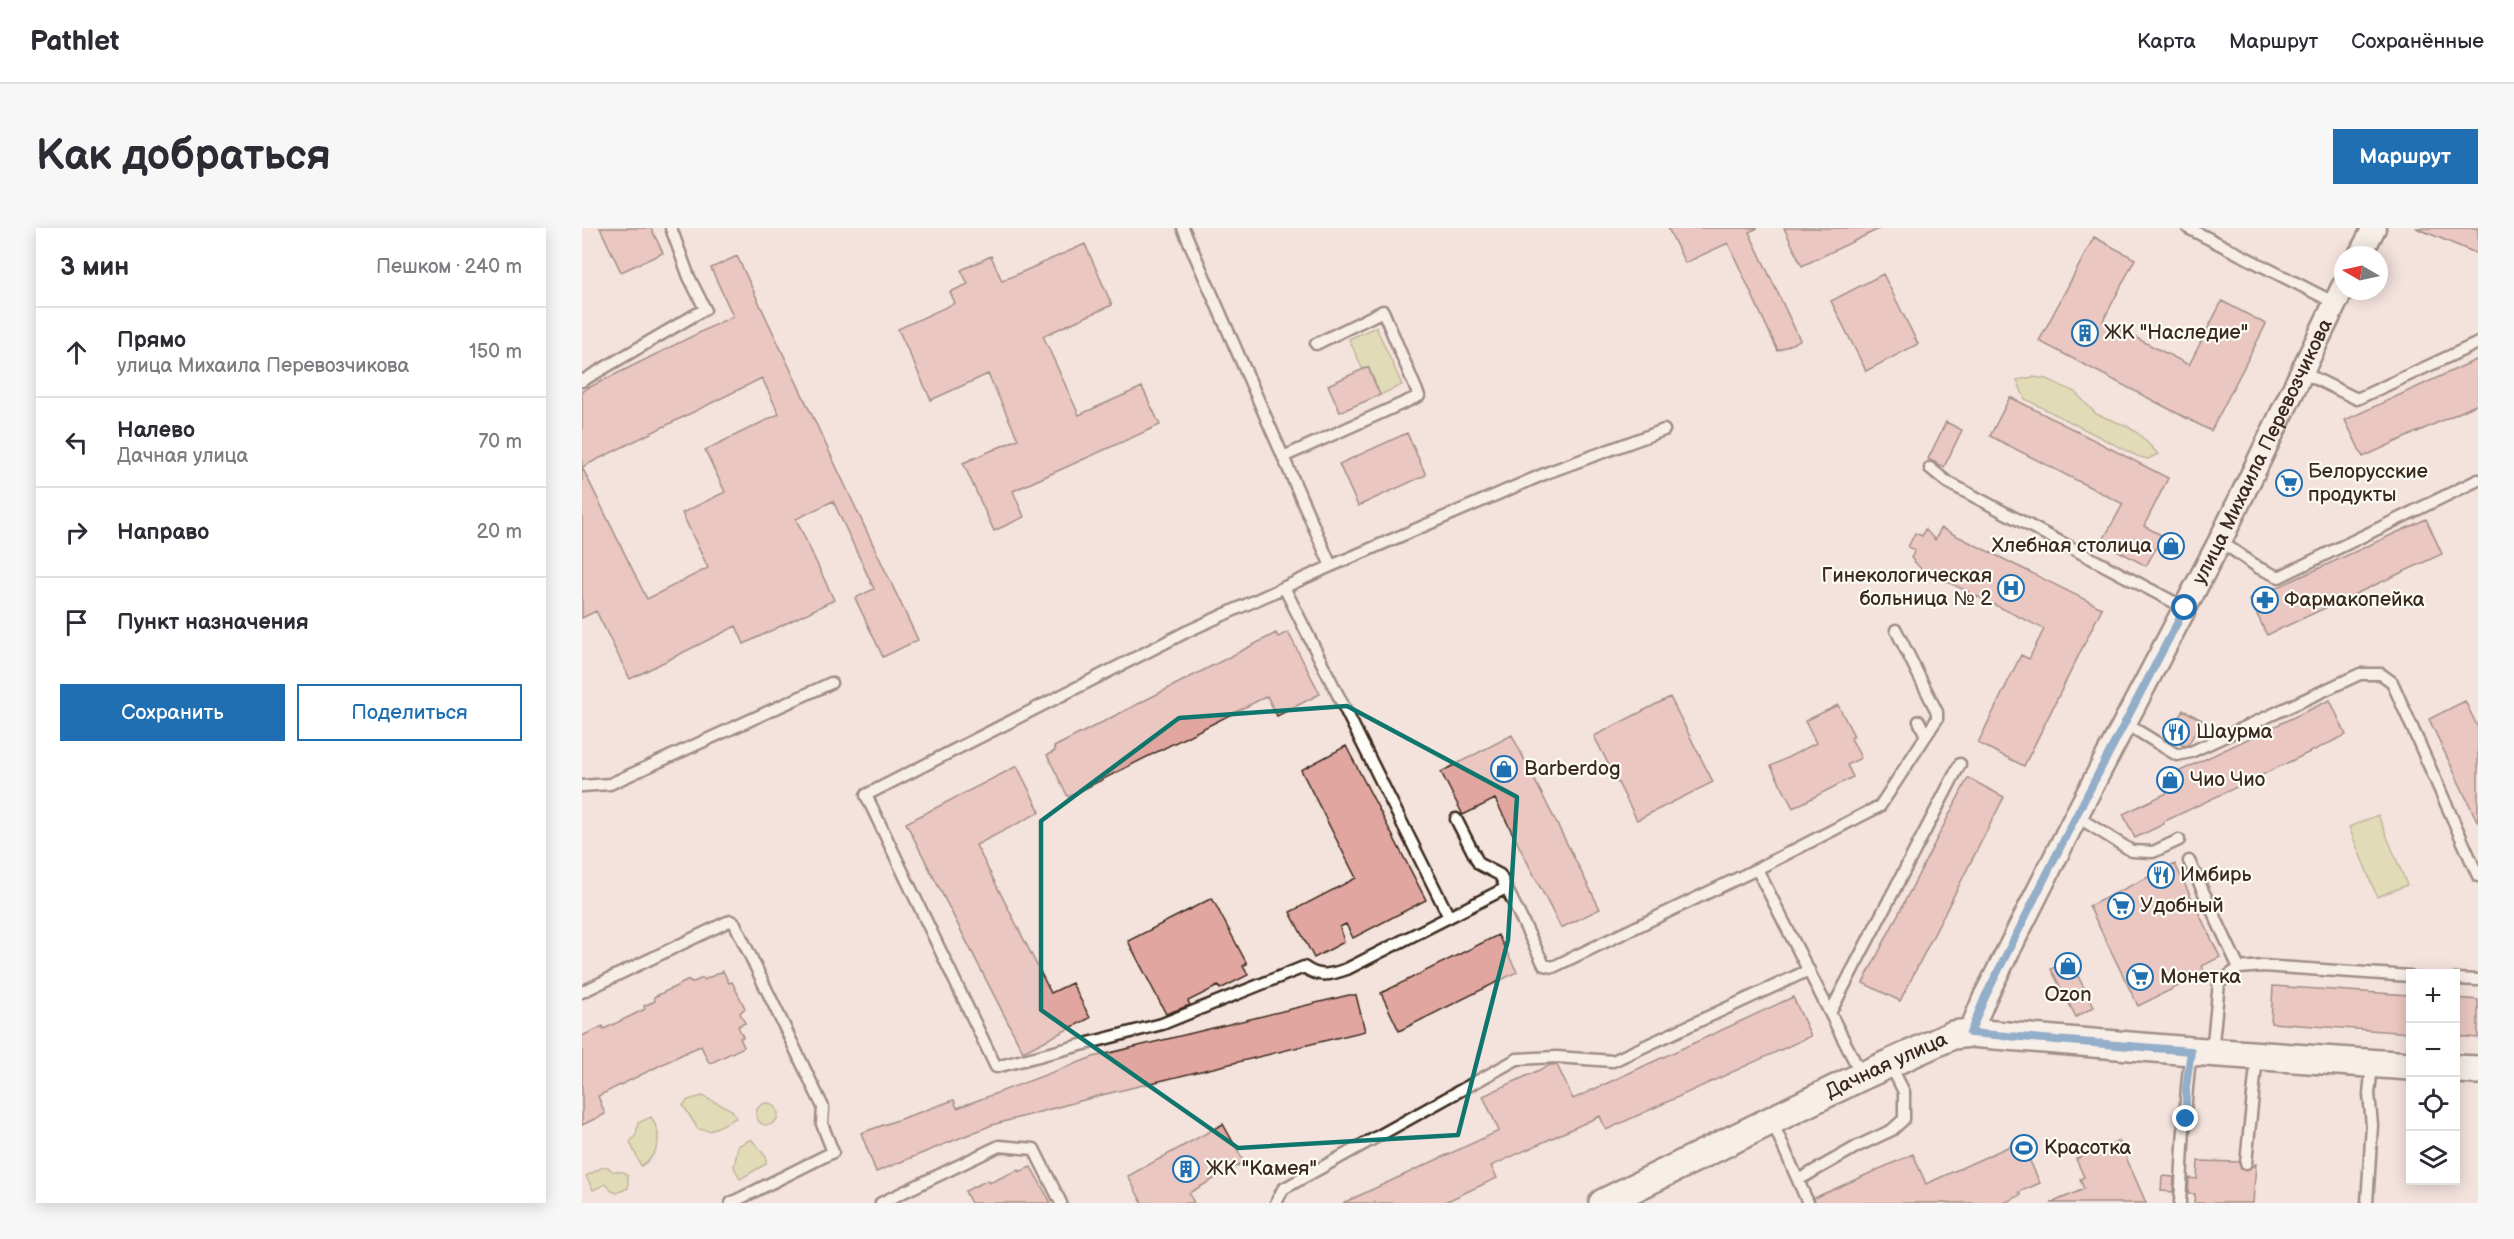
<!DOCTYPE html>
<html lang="ru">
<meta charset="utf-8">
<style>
body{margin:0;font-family:"Balsamiq Sans",sans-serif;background:#f7f7f7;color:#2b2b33}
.controls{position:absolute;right:18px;bottom:18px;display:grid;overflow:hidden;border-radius:0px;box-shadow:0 3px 15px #0003}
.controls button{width:54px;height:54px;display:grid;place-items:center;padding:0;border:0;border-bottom:2px solid #e1e1e2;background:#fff;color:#2b2b33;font:30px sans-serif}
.compass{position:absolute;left:1752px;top:18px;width:54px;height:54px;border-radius:50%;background:#fff;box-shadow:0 3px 15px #0003;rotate:279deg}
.stop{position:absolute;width:18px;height:18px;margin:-14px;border:4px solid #1f6fb2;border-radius:50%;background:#fff}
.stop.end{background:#1f6fb2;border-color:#fff;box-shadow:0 2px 6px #0008}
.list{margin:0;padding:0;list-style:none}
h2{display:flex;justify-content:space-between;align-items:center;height:78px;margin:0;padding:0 24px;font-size:26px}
h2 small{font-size:20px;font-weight:400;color:#7c7c81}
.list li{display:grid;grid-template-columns:39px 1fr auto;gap:18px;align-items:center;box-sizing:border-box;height:90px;padding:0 24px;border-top:2px solid #e1e1e2}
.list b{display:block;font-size:22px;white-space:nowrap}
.list p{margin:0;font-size:20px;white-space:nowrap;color:#7c7c81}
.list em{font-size:20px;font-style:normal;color:#7c7c81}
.actions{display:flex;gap:12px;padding:18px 24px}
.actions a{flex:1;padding:14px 0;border:2px solid #1f6fb2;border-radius:0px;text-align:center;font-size:21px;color:#1f6fb2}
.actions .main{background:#1f6fb2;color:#fff}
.icon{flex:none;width:33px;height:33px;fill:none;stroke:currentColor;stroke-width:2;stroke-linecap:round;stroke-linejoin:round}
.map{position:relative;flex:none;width:1896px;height:975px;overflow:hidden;border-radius:0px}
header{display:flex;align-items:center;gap:36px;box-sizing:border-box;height:84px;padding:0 30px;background:#fff;border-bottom:2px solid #e1e1e2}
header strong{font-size:28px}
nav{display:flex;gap:33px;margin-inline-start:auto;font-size:21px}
.intro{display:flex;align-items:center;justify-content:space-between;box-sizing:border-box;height:144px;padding:0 36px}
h1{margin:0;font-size:42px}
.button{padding:15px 27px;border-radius:0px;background:#1f6fb2;color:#fff;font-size:21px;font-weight:700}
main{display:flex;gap:36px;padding:0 36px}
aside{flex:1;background:#fff;border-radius:0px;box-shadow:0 3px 15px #0003}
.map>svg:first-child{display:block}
</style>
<header>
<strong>Pathlet</strong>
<nav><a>Карта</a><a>Маршрут</a><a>Сохранённые</a></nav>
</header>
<div class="intro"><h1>Как добраться</h1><a class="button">Маршрут</a></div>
<main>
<aside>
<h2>3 мин<small>Пешком · 240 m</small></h2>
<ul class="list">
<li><svg class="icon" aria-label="ahead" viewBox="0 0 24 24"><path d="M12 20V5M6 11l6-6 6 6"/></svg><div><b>Прямо</b><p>улица Михаила Перевозчикова</p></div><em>150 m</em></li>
<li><svg class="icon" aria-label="left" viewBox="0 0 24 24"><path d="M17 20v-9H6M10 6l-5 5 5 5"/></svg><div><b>Налево</b><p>Дачная улица</p></div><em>70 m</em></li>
<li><svg class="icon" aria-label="right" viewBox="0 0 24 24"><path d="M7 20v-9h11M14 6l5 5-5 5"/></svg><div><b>Направо</b></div><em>20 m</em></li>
<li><svg class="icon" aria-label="arrive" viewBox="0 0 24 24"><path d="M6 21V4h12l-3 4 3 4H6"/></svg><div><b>Пункт назначения</b></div></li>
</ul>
<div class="actions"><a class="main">Сохранить</a><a>Поделиться</a></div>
</aside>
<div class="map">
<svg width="1896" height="975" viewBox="0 0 1896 975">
<rect width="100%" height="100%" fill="#f4e2dd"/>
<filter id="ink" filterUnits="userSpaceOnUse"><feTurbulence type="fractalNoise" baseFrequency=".0167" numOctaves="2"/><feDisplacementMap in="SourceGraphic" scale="12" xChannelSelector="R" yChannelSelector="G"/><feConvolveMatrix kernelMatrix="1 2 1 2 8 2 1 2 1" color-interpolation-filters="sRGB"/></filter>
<g filter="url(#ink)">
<path fill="#cad689" stroke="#828054" stroke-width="1.5" d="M794,99l26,58 -22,10 -11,-27 -6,2 -14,-31z
M1451,149l14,2 28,13 21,22 31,12 13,9 18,19 -10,5 -11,-3 -112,-57 -8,-19z
M1796,587l29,70 -30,12 -28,-70z
M120,868l30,14 4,8 -26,13 -12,-2 -15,-24 5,-5z
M174 886a11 11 0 1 1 22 0a11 11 0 1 1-22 0Z
M69,889c12,18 9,37 -10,49l-11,-24 6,-7 2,-12z
M169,911l15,18v7l-26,15 -6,-12 4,-21z
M21,939h5l4,4 12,1 4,4v12l-11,5 -5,-2 -6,-7 -13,6 -7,-14z"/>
<path fill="#e0a69f" stroke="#3b2a1e" stroke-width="1.5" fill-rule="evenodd" d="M18,0h51l12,25 -42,19z
M1086,0h90l-9,4 51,108 -22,11 -50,-108 -43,20z
M1202,0h97l-79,38z
M1834,0h62v26z
M1512,9l41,22 -32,62 86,44 33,-64 44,23 -55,107 -172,-90z
M503,16l27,61 -69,31 36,79 63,-28 18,38 -147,66 11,26 -30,14 -31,-68 55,-24 -30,-65 -57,26 -33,-71 57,-26 -5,-11 18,-8 -7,-14 30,-14 11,25z
M155,28l181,384 -35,17 -28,-59 19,-9 -41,-88 -37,18 38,81 -90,44 -8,-18 -106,53 -34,-68 -14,7v-227l151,-75 -22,-48zM180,150l17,36 -74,36 20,42 -43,21 26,55 -61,31 -65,-132z
M1301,46l35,70 -52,27 -35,-70z
M1896,131v45l-115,53 -18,-37z
M786,139l12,28 -40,17 -12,-27z
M1428,169l158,81 -24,48 19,10 -17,30 -44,-24 21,-38 -133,-68z
M1364,194l16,8 -18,37 -16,-8z
M825,205l19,42 -68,31 -19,-42z
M1844,291l16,35 -175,81 -17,-35z
M1359,300l161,80 -78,158 -46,-23 43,-88 8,4 15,-30 -123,-60 -10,-11 4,-8 -7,-3 7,-14 7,3 3,-7 10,11z
M706,404l32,62 -43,22 -10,-20 -199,101 -21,-42 8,-4 -1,-4 222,-114 2,4z
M1088,469l43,85 -76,38 -43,-84z
M1748,472l16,35 -183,87 1,2 -29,14 -12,-24 44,-21 -6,-13z
M1883,473l13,27v95l-49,-104z
M1256,477l16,31 -3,2 10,20 -14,7 6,12 -60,31 -22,-42 45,-23 -11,-22z
M1601,482l19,10 -14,25 -4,1 -15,-9z
M930,507l88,174 -39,19 -66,-129 -32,16 -22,-43z
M764,518l80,154 -73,38 -7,-14 -6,3 4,15 -30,16 -24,-46 66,-34 -55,-108z
M435,538l23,46 -64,33 75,148 21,-10 18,35 -67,34 -117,-229z
M1386,550l36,19 -104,204 -37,-18z
M1593,636l45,93 -18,9 3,7 -67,33 -49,-100z
M630,670l35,66 -4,2 5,9 -28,14 -2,-3 -30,15 2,4 -24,9 -38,-73z
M916,707l19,37 -118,59 -18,-38z
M1487,731l25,48 -18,10 -25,-48z
M141,743l6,12 3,-1 13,26 -5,5 5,10 -7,3 5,11 -3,1 4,9 -33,16 -3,-2 -7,-15 -10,4 -93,46 7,18 -23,11v-89l21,-10 1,3 41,-20 -1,-3 11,-5 -1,-4 35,-17 2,3 12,-5 1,2z
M1691,758l137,9v38l-139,-10z
M767,767h7l9,36 -263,64 -110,30 -116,47 -15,-39 93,-33 3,8 136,-51z
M1211,769l18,39 -205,94 -6,-14 -109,50 6,12 -54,25h-100l156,-72 -16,-35 67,-31h7l16,34z
M1874,770l22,2v38l-22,-2z
M641,896l21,38 -55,31 5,10h-52l-14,-27z
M1439,913l19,42 -21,9 2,3 -17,8h-189l-1,-5 99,-44 13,30z
M1537,913l27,62h-95l33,-14 -4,-10 4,-2 -8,-18z
M1616,933l41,1 2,7 5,1 10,-6 -3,39h-59l1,-9h-7l1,-16 8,1z
M449,939l20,36h-80l-6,-12 23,-11 1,3 29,-13 1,2z
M1580,948l12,1 -1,15 -12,-1z"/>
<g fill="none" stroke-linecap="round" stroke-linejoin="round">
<defs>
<path id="service" d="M601,0l148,338 218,-94 115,-42
M1606,0l147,75
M1720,144l55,27 121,-56
M0,153l123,-72 -16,-32 -18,-49
M701,229l136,-61 -36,-85 -67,33
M1348,240l17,14 238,126
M1638,313l39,27 20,9 199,-97
M749,338l-143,65 -322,164 130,272 166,-43 142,-57c15,11 26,8 43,2l159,-81
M702,359l165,330
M1337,493l7,15
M1543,495l52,32 14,-3 169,-78h21l11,8 86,194
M0,558l28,-2 221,-101
M1494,588l56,35 21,1 26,-12
M874,591l23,45 21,11 44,90 9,2 204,-98
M1607,633l50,107
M1874,751l22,1
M0,764l145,-70 4,-1 4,3 88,183 -1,17 11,28 -102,51
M1248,785l130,-249
M1630,824l7,-69 20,-15 24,-2 147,10
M1280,848l-105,-207 123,-63 57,-87v-7l-41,-82
M1190,893l36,82
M1664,935l11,-107
M1216,952l60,-34 34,-16 12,-11v-27l-14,-28
M299,975l118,-57 35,3 27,54
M694,975l7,-14 234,-130 39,-2 57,4 196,-91
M1598,975c3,-50 4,-102 11,-151
M1785,975l5,-78 -3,-31 3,-30"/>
<g id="minor">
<path d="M1778,27l14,-27"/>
<path id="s1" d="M1388,805l15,-36 91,-181 144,-275 123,-254"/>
</g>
<g id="tertiary">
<path d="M1874,841l22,1"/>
<path id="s2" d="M1021,975l259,-127 91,-41 17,-2 221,18 219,15"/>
</g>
</defs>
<use href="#service" stroke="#3b2a1e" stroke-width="15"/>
<use href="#minor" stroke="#3b2a1e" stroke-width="27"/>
<use href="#tertiary" stroke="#3b2a1e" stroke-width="32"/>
<use href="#service" stroke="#fdfcf7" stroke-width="10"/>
<use href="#minor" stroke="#fdfcf7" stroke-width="22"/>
<use href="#tertiary" stroke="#fdfcf7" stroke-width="27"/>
</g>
</g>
<g fill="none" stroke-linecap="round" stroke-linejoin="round" filter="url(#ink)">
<path stroke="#1f6fb2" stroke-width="8" d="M1603,380l-109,208 -91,181 -15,36 221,18 -5,36v32"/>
</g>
<path d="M0 0H1896V975H0ZM765,478l170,91 -9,143 -50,195 -220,13 -197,-138v-189l138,-103z" fill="#f4e2dd" fill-opacity=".55" fill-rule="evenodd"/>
<path fill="none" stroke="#0f766e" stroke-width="4.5" stroke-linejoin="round" d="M765,478l170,91 -9,143 -50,195 -220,13 -197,-138v-189l138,-103z"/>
<defs>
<symbol id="building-ring" viewBox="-11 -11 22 22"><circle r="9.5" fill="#fdfcf7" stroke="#1f6fb2" stroke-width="1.5"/><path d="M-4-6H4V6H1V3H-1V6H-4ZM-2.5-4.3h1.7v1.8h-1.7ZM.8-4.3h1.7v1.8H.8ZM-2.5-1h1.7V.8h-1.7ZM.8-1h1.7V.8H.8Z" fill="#1f6fb2"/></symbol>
<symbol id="supermarket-ring" viewBox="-11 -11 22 22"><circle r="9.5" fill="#fdfcf7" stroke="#1f6fb2" stroke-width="1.5"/><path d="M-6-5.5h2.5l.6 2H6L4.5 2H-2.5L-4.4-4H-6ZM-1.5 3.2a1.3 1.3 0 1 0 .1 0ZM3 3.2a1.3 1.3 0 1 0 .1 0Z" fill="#1f6fb2"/></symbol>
<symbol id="shop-ring" viewBox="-11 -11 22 22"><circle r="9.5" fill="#fdfcf7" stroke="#1f6fb2" stroke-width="1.5"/><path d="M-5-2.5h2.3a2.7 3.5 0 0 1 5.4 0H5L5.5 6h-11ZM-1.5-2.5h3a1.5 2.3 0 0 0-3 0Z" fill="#1f6fb2"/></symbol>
<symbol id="hospital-ring" viewBox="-11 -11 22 22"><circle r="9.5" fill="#fdfcf7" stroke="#1f6fb2" stroke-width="1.5"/><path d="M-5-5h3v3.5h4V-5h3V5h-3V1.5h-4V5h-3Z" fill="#1f6fb2"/></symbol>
<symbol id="pharmacy-ring" viewBox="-11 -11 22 22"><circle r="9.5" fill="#fdfcf7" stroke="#1f6fb2" stroke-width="1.5"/><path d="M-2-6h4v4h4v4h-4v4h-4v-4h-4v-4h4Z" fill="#1f6fb2"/></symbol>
<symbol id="restaurant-ring" viewBox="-11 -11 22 22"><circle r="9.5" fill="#fdfcf7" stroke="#1f6fb2" stroke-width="1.5"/><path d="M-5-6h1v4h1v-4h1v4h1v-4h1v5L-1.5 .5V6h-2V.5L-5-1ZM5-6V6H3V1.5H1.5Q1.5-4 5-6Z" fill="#1f6fb2"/></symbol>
<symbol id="stadium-ring" viewBox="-11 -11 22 22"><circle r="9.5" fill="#fdfcf7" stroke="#1f6fb2" stroke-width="1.5"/><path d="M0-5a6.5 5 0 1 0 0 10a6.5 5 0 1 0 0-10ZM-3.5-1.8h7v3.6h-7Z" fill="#1f6fb2"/></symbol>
</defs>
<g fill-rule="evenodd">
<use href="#building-ring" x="1488" y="90" width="30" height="30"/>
<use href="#supermarket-ring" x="1692" y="240" width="30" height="30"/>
<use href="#shop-ring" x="1574" y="303" width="30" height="30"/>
<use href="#hospital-ring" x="1414" y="345" width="30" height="30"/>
<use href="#pharmacy-ring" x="1668" y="357" width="30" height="30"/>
<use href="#restaurant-ring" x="1579" y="489" width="30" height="30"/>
<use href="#shop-ring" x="907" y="526" width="30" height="30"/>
<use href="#shop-ring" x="1573" y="537" width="30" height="30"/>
<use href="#restaurant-ring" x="1564" y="632" width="30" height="30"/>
<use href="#supermarket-ring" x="1524" y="663" width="30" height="30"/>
<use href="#shop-ring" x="1471" y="723" width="30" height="30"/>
<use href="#supermarket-ring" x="1543" y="734" width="30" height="30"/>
<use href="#stadium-ring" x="1427" y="905" width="30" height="30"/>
<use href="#building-ring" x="589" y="926" width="30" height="30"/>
</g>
<g text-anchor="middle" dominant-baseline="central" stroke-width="4.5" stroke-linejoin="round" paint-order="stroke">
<g font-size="20" fill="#3b2a1e" stroke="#fdfcf7" text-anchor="start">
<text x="1522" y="105">ЖК "Наследие"</text>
<text x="1726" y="244">Белорусские<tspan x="1726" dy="23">продукты</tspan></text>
<text x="1570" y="318" text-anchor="end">Хлебная столица</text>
<text x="1410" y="348" text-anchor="end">Гинекологическая<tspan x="1410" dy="23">больница № 2</tspan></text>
<text x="1702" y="372">Фармакопейка</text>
<text x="1614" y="504">Шаурма</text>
<text x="942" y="541">Barberdog</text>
<text x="1608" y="552">Чио Чио</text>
<text x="1598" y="647">Имбирь</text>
<text x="1558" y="678">Удобный</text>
<text x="1578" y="749">Монетка</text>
<text x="1486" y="767" text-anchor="middle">Ozon</text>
<text x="1462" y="920">Красотка</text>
<text x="624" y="941">ЖК "Камея"</text>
</g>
<g font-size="20" fill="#3b2a1e" stroke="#fdfcf7">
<text stroke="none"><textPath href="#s1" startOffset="651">улица Михаила Перевозчикова</textPath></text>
<text stroke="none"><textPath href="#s2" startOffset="315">Дачная улица</textPath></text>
</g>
</g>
</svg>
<div class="controls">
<button>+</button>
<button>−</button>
<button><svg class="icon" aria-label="locate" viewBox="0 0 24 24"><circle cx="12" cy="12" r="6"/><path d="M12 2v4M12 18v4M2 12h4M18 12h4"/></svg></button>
<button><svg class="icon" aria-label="layers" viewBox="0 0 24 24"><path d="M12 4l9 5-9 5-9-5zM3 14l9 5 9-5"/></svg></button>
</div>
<svg class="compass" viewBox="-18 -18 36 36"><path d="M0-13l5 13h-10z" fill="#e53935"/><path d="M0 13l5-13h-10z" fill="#7c7c81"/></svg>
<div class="stop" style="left:1603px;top:380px"></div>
<div class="stop end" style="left:1604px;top:891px"></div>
</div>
</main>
